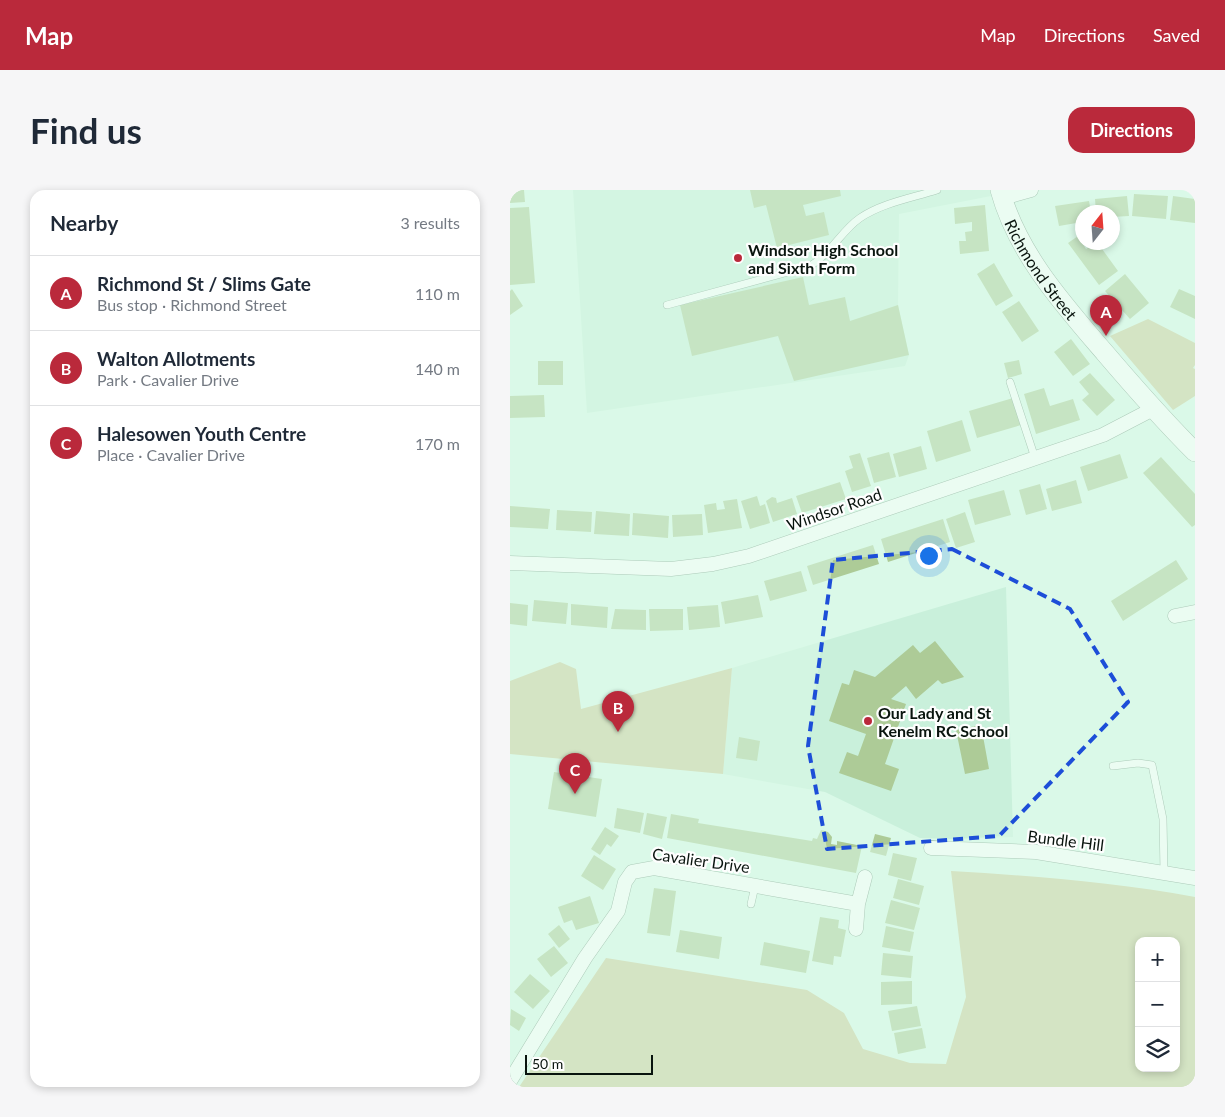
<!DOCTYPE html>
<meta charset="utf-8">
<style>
body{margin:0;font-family:Lato,sans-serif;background:#f6f6f7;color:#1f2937}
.controls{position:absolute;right:15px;bottom:15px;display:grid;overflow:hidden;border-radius:10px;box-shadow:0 2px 8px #0003}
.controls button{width:45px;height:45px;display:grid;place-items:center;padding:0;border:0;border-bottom:1px solid #e0e1e3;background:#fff;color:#1f2937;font:25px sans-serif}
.compass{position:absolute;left:565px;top:15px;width:45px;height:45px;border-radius:50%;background:#fff;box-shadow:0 2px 8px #0003;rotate:17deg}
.scale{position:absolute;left:15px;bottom:12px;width:128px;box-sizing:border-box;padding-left:5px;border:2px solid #09140e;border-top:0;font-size:14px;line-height:18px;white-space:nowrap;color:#09140e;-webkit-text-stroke:4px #fefefe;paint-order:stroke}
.you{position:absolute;left:418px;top:365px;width:18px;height:18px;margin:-12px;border:4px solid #fff;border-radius:50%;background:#1a73e8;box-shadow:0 0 0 8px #1a73e833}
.badge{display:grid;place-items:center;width:32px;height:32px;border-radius:50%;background:#ba293b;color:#fff;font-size:16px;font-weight:700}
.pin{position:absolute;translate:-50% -41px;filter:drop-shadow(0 1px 2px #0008)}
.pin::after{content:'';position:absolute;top:26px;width:18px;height:15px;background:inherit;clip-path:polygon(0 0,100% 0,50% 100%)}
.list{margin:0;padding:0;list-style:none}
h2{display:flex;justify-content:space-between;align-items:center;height:65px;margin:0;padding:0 20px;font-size:21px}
h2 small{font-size:16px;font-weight:400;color:#747a83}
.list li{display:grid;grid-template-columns:32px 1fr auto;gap:15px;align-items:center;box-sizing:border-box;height:75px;padding:0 20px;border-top:1px solid #e0e1e3}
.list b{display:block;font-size:19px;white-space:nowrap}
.list p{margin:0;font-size:16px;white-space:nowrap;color:#747a83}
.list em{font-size:16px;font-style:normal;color:#747a83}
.icon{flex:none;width:28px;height:28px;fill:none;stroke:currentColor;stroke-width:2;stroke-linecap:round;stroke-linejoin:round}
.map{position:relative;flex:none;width:685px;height:897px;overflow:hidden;border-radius:15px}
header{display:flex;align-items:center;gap:30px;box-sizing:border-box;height:70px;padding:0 25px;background:#ba293b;color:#fff}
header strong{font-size:24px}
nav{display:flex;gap:28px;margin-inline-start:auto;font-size:18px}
.intro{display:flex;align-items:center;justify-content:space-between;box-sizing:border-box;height:120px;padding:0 30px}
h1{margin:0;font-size:35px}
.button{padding:12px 22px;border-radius:15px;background:#ba293b;color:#fff;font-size:18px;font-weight:700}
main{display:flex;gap:30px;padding:0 30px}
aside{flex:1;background:#fff;border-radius:15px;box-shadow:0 2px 8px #0003}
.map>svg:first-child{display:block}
</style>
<header>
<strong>Map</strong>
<nav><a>Map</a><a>Directions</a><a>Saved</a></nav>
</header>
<div class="intro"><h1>Find us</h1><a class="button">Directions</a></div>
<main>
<aside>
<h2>Nearby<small>3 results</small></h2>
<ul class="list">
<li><span class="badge">A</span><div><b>Richmond St / Slims Gate</b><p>Bus stop · Richmond Street</p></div><em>110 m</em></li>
<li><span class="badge">B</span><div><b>Walton Allotments</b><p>Park · Cavalier Drive</p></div><em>140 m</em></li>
<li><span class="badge">C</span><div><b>Halesowen Youth Centre</b><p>Place · Cavalier Drive</p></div><em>170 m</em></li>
</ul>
</aside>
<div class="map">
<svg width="685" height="897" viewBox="0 0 685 897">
<rect width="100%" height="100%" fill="#daf9e8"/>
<path fill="#c9f0db" d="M63,0h417l1,6 -92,18 -1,91 11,50 -4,11 -318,47z
M496,397l7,250 -58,2 -35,-1 -95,-46 -102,-18 9,-106z"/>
<path fill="#cdc999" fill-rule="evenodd" d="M638,129l47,24v22l-2,3 2,1v27l-22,14 -63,-74z
M50,472l16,7 5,40 151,-41 -9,106 -213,-20v-73z
M441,681c82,5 163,11 244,26v190h-676l87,-129 201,32 37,23 19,36 47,14 36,1 20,-67zM629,751h37v127h-37z"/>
<path fill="#adcb97" d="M0,0h14l1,12 -15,1z
M240,0h90l1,6 -38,9 3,11 18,-4 5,23 -52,13 -11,-43 -12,3z
M624,4l34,2 -2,23 -34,-3z
M617,6l2,20 -17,1v-5h-16l-1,-13z
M663,6l22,3v24l-25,-3z
M579,11l2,11h-9v10l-23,4 -4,-20z
M475,15l4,46 -29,3 -1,-13h7l-1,-9 7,-1v-9l-17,2 -1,-16z
M19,17l6,76 -25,2v-77z
M568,46l8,13 11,-7 21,29 -19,14 -31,-42z
M484,73l19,33 -17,10 -19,-32z
M615,84l24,29 -19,16 -25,-28z
M293,87l6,28 36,-8 5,24 48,-16 11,50 -115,26 -16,-45 -86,20 -12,-51z
M2,99l11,17 -13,9v-24z
M669,99l16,7v23l-25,-12z
M509,111l20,30 -17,11 -20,-30z
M561,149l19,25 -17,12 -19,-24z
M509,170l3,14 -14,4 -4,-15z
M28,171h25v24h-25z
M580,183l25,27 -18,16 -15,-16 7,-6 -10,-12z
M534,198l6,18 23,-7 7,21 -44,14 -12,-40z
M34,205l1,22 -35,1v-22z
M503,208l8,27 -44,13 -8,-27z
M452,230l9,31 -35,11 -9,-31z
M411,256l6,23 -28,8 -6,-23z
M379,262l7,25 -22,6 -7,-25z
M350,263l11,33 -19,6 -7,-21 8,-3 -4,-12z
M610,264l8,24 -40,13 -8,-24z
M651,267l34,37v31l-3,2 -49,-54z
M566,290l6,23 -30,8 -6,-22z
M330,292l6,17 -44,14 -6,-17z
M530,294l7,25 -21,6 -7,-25z
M494,300l7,25 -36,10 -7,-25z
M247,306l3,10 5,-2 5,19 -20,6 -9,-28z
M262,307l4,1 1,5 15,-5 5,16 -24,8 -7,-21z
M227,309l5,29 -34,5 -4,-28 12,-2 1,7 8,-1 -2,-8z
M0,316l40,3 -2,20 -38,-2z
M47,320l35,2 -1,20 -35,-2z
M86,321l34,3 -1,22 -35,-2z
M455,322l10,30 -19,6 -10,-29z
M123,323l36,3 -1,22 -36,-3z
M192,324l1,21 -30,2 -1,-22z
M433,329l7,23 -62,20 -7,-23z
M363,355l6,19 -66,21 -6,-19z
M666,370l12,19 -65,42 -12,-20z
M291,381l6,20 -37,10 -6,-20z
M248,405l5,22 -38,7 -4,-22z
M24,410l34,3 -2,21 -34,-3z
M0,413l18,2 -1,21 -17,-2z
M61,414l37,3 -1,21 -36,-3z
M208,415l2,22 -31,3 -2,-23z
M105,419l31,1v20l-35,-1z
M139,419h34v21l-33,1z
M425,451l29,36 -22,7 -4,-4 -22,19 -10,-13 -15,13 15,5 -21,60 14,5 -8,22 -52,-18 8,-21 11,4 8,-22 -37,-13 13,-38 7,2 5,-15 21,7 38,-32 7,8z
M471,535l8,44 -24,5 -9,-44z
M229,547l21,4 -3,20 -21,-3z
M44,582l48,7 -6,38 -48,-8z
M107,618l27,5 -4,20 -26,-5z
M137,623l20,4 -5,22 -19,-5z
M161,624l28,5 -1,4 114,18 1,-3 4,1 4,-9 7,2 4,5 -1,7 6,1v-4l25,5 -6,27 -189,-35z
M95,637l14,9 -8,11 -4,-3 -7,11 -9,-6z
M365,644l16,4 -5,18 -16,-4z
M383,663l24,5 -6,23 -23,-6z
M84,665l22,14 -13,21 -22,-14z
M388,689l26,7 -5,19 -26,-7z
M144,698l22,3 -6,45 -23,-3z
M80,706l9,27 -23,7 -4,-10 -8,3 -6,-16z
M381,710l29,8 -6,22 -29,-7z
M310,727l19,3 -1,8 8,2 -5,27 -7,-1 -1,9 -21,-4z
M49,735l11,14 -11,9 -11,-14z
M376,736l28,6 -4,20 -28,-5z
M170,740l42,7 -3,22 -43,-7z
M254,752l46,9 -4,22 -46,-8z
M44,756l14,17 -17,14 -14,-18z
M373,763l30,3 -2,22 -30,-3z
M20,784l20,17 -17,18 -19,-17z
M402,791v23l-31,1v-23z
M407,816l4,20 -29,5 -4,-20z
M1,819l15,9 -7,13 -9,-6z
M412,838l4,20 -28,6 -4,-21z"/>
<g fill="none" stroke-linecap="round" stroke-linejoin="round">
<defs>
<path id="lane" d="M157,115l143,-39c21,-12 31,-35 50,-48 22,-15 52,-20 77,-28
M500,192l25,76
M603,576l25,-3 14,2 11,54 1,53
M241,714l4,-18"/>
<path id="street" d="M493,8l28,-8
M0,373l161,6 42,-5 36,-8 354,-121 50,-26
M665,426l20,-4
M421,658l105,4 159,26
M346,739l2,-25 7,-27
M0,891l75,-123 33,-47 7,-29 7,-10 22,-4 204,36"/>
<g id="secondary">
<path id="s1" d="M490,0c17,63 63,114 105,163 29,34 58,67 90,99"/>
</g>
</defs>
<use href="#lane" stroke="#759282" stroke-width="8"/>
<use href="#street" stroke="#759282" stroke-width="15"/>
<use href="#secondary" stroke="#759282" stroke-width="20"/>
<use href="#lane" stroke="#fff" stroke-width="7"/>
<use href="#street" stroke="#fff" stroke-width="14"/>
<use href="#secondary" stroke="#fff" stroke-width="19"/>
</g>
<path d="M0 0H685V897H0ZM442,359l118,60 58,93 -129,134 -172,13 -19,-103 25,-186z" fill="#daf9e8" fill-opacity=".55" fill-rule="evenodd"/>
<path fill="none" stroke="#1d4ed8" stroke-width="4" stroke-dasharray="10 6" stroke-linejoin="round" d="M442,359l118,60 58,93 -129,134 -172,13 -19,-103 25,-186z"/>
<g fill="#ba293b" stroke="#fefefe" stroke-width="2">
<circle cx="228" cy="68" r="5"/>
<circle cx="358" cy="531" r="5"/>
</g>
<g text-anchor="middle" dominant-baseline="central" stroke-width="4.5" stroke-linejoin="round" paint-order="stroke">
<g font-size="16" font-weight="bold" fill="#09140e" stroke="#fefefe" text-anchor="start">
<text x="238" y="59">Windsor High School<tspan x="238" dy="18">and Sixth Form</tspan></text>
<text x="368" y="522">Our Lady and St<tspan x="368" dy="18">Kenelm RC School</tspan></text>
</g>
<g font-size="16" fill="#09140e" stroke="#fefefe">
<text stroke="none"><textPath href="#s1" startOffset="90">Richmond Street</textPath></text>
<text transform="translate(324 319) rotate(-19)">Windsor Road</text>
<text transform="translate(556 650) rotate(7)">Bundle Hill</text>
<text transform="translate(191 670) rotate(8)">Cavalier Drive</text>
</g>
</g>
</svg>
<div class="controls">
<button>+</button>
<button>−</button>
<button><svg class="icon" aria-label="layers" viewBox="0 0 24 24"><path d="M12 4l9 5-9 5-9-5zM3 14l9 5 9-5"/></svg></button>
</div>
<svg class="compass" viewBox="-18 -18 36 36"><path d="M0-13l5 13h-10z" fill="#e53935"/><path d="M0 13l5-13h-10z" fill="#747a83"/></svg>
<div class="scale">50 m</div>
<div class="you"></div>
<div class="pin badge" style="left:596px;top:146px">A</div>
<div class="pin badge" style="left:108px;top:542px">B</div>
<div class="pin badge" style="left:65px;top:604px">C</div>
</div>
</main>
